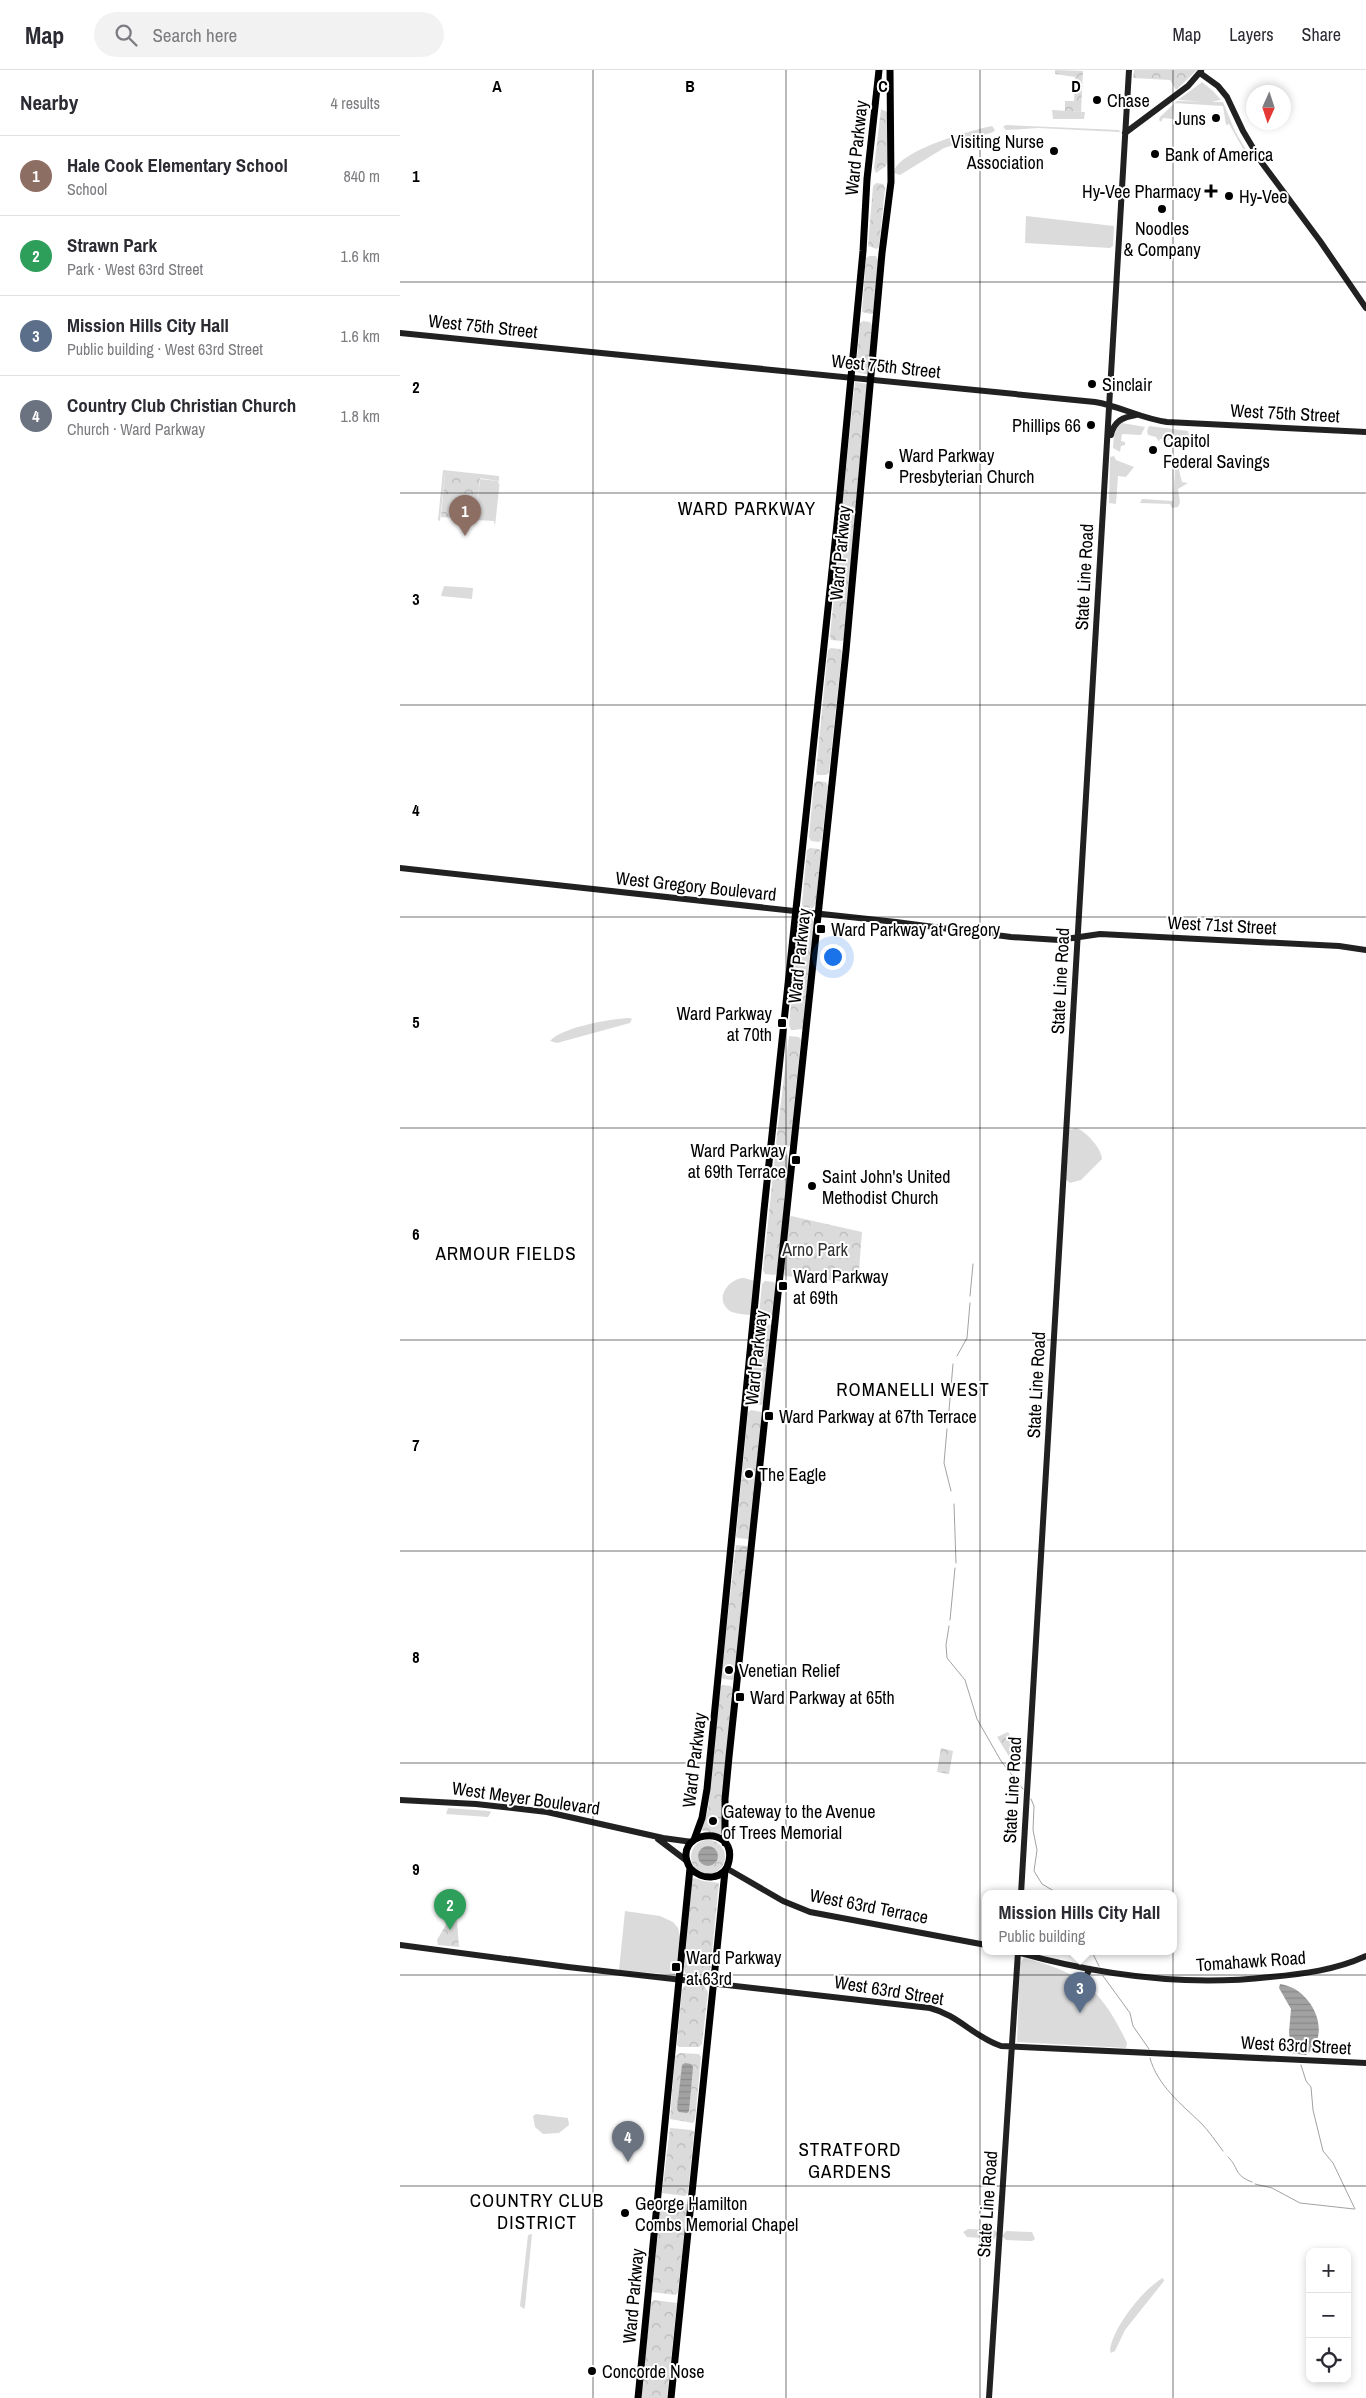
<!DOCTYPE html>
<meta charset="utf-8">
<style>
body{margin:0;font-family:"Archivo Narrow",sans-serif;background:#f2f2f3;color:#2b2b33}
.controls{position:absolute;right:15px;bottom:15px;display:grid;overflow:hidden;border-radius:10px;box-shadow:0 2px 8px #0003}
.controls button{width:45px;height:45px;display:grid;place-items:center;padding:0;border:0;border-bottom:1px solid #e1e1e2;background:#fff;color:#2b2b33;font:25px sans-serif}
.compass{position:absolute;left:846px;top:15px;width:45px;height:45px;border-radius:50%;background:#fff;box-shadow:0 2px 8px #0003;rotate:183deg}
.you{position:absolute;left:432px;top:886px;width:18px;height:18px;margin:-12px;border:4px solid #fff;border-radius:50%;background:#1a73e8;box-shadow:0 0 0 8px #1a73e833}
.badge{display:grid;place-items:center;width:32px;height:32px;border-radius:50%;background:#000;color:#fff;font-size:16px;font-weight:700}
.pin{position:absolute;translate:-50% -41px;filter:drop-shadow(0 1px 2px #0008)}
.pin::after{content:'';position:absolute;top:26px;width:18px;height:15px;background:inherit;clip-path:polygon(0 0,100% 0,50% 100%)}
.popup{position:absolute;left:582px;top:1820px;width:195px;height:65px;box-sizing:border-box;display:grid;place-content:center;border-radius:10px;background:#fff;filter:drop-shadow(0 1px 4px #0005);font-size:16px;white-space:nowrap;color:#7c7c81}
.popup b{font-size:19px;color:#2b2b33}
.popup::after{content:'';position:absolute;left:50%;top:100%;margin-left:-10px;border:10px solid transparent;border-top-color:#fff}
.list{margin:0;padding:0;list-style:none}
h2{display:flex;justify-content:space-between;align-items:center;height:65px;margin:0;padding:0 20px;font-size:21px}
h2 small{font-size:16px;font-weight:400;color:#7c7c81}
.list li{display:grid;grid-template-columns:32px 1fr auto;gap:15px;align-items:center;box-sizing:border-box;height:80px;padding:0 20px;border-top:1px solid #e1e1e2}
.list b{display:block;font-size:19px;white-space:nowrap}
.list p{margin:0;font-size:16px;white-space:nowrap;color:#7c7c81}
.list em{font-size:16px;font-style:normal;color:#7c7c81}
.icon{flex:none;width:28px;height:28px;fill:none;stroke:currentColor;stroke-width:2;stroke-linecap:round;stroke-linejoin:round}
.map{position:relative;flex:none;width:966px;height:2328px;overflow:hidden}
header{display:flex;align-items:center;gap:30px;box-sizing:border-box;height:70px;padding:0 25px;background:#fff;border-bottom:1px solid #e1e1e2}
header strong{font-size:24px}
nav{display:flex;gap:28px;margin-inline-start:auto;font-size:18px}
.search{width:350px;height:45px;background:#f2f2f3;display:flex;align-items:center;gap:12px;box-sizing:border-box;padding:0 18px;border-radius:28px;color:#7c7c81;font-size:19px}
main{display:flex}
aside{flex:1;background:#fff}
.map>svg:first-child{display:block}
</style>
<header>
<strong>Map</strong>
<div class="search"><svg class="icon" aria-label="search" viewBox="0 0 24 24"><circle cx="10" cy="10" r="6"/><path d="M15 15l6 6"/></svg>Search here</div>
<nav><a>Map</a><a>Layers</a><a>Share</a></nav>
</header>
<main>
<aside>
<h2>Nearby<small>4 results</small></h2>
<ul class="list">
<li><span class="badge" style="background:#8d6e63">1</span><div><b>Hale Cook Elementary School</b><p>School</p></div><em>840 m</em></li>
<li><span class="badge" style="background:#2e9e5b">2</span><div><b>Strawn Park</b><p>Park · West 63rd Street</p></div><em>1.6 km</em></li>
<li><span class="badge" style="background:#5c6f8a">3</span><div><b>Mission Hills City Hall</b><p>Public building · West 63rd Street</p></div><em>1.6 km</em></li>
<li><span class="badge" style="background:#6b7280">4</span><div><b>Country Club Christian Church</b><p>Church · Ward Parkway</p></div><em>1.8 km</em></li>
</ul>
</aside>
<div class="map">
<svg width="966" height="2328" viewBox="0 0 966 2328">
<defs>
<pattern id="forest-crowns" width="20" height="18" patternUnits="userSpaceOnUse" patternTransform="scale(1.25)"><rect width="20" height="18" fill="#dbdbdb"/><path d="M2 6a3 3 0 1 1 6 0M12 15a3 3 0 1 1 6 0" fill="none" stroke="#bababa"/></pattern>
<pattern id="water-rules" width="6" height="5" patternUnits="userSpaceOnUse" patternTransform="scale(1.25)"><rect width="6" height="5" fill="#a2a2a2"/><path d="M0 2.5h6" fill="none" stroke="#8a8a8a"/></pattern>
</defs>
<rect width="100%" height="100%" fill="#fff"/>
<path fill="#dbdbdb" d="M802,12l11,9 8,9 -11,2 -32,-2z
M777,31l46,1 12,29 14,24 -6,2 3,-3 -17,-30 -3,1 -3,-19 -49,-3 -1,16 -10,-1 -2,4 -2,-2 1,-3z
M652,40l33,2 -1,7h-31z
M606,55l113,5 1,2 -82,-4 -32,2 -3,-3z
M592,56l3,4 -2,2 -49,16 -44,27 -6,-2c2,-22 78,-43 98,-47z
M626,146l88,10 -1,20 -3,2 -85,-5z
M722,353l23,4 -4,8 -19,-1 -1,7 4,1v3l-4,1 -1,6 -7,-4c1,-9 0,-19 9,-25z
M749,356l39,5 2,8 -3,2 -27,-2 -1,3 -3,-5 -8,-2 -1,-4z
M714,386l2,4 18,7 -8,10 -8,-1 -2,28 -7,-1 1,-46z
M782,397l-3,3 3,12 6,1 -10,6 2,13 -2,5 -6,1 -2,-4 -30,-1 2,-4 31,2 2,-31 -4,-1z
M43,400l56,6v5l-54,-8 -5,48 -2,-1z
M80,409l18,2 1,4 1,-5 -5,46 -1,-5 -18,-1z
M44,516l29,2 -1,11 -31,-3z
M229,948l3,1 -2,4 -73,20 -7,-2c12,-14 60,-22 79,-23z
M676,1058c10,3 26,21 26,31l-21,21 -11,3 -5,-4 4,-49z
M344,1208l11,3 -4,33 -2,1c-6,-1 -14,-1 -19,-4 -17,-12 -1,-33 14,-33z
M48,1738l41,3 2,1 -3,5 -42,-3z
M225,1841l35,5 13,6 5,6 2,8 -5,39 -56,-5z
M624,1888c57,14 78,32 103,85l-1,5 -109,-6 3,-79z
M136,2044l32,4 1,7 -10,8 -16,1 -8,-7 -2,-11z
M568,2159l26,1 4,3 -4,6 -27,-2 -4,-5z
M606,2161l26,1 3,7 -3,2 -26,-1 -4,-4z
M132,2164l-7,73 -1,2 -4,-3 8,-71z
M763,2208l1,3 -39,49 -10,21 -4,2 -1,-3c3,-23 34,-62 53,-72z"/>
<path fill="url(#forest-crowns)" d="M655,0l28,1 -2,41 -16,-1v-10h9l1,-24 -20,-3z
M734,0h63l-21,20 -6,-10 -37,-2z
M481,39l6,3v50l-1,4 -10,7 -2,-5z
M476,113l7,1 2,4 -6,59 -2,2 -9,-3 5,-60z
M469,186h7l2,4 -5,53 -2,1 -9,-2 4,-54z
M463,251l7,1 2,3 -4,48 -2,1 -10,-2 4,-49z
M455,312l12,2 -11,123 -2,1 -12,-3z
M45,403l35,4 -4,43 -35,-3z
M443,443l10,1 2,4 -11,121 -2,2 -11,-1 -1,-5z
M431,578l9,1 2,3 -13,120 -3,3h-9l-1,-3 12,-122z
M417,711l9,1 2,4 -6,53 -3,3 -8,-1 -2,-4 5,-54z
M410,778l9,1 2,3 -5,51 -3,5 -10,-1 -1,-3 5,-54z
M403,848h9l2,4 -11,107 -12,1 -2,-5 10,-101z
M389,966l10,1 2,3 -11,105 -3,3 -9,-1 -2,-4z
M378,1083l10,2 1,3 -12,114 -2,3 -10,-1 -2,-4 12,-114z
M391,1146l71,16 -4,51 -73,-7 -2,-4 6,-52z
M365,1211l9,1 2,4 -3,28 -4,3 -10,-3 3,-30z
M360,1252l11,3 -7,78 -3,2 -11,-3 8,-78z
M351,1340l11,2 -12,126 -3,1 -10,-1 -1,-2 12,-124z
M336,1475l12,1 -13,132 -3,2 -9,-1 -2,-3z
M323,1615l8,1 2,4 -12,119 2,24 -3,2 -19,-5 7,-21 12,-122z
M608,1662l10,19v3l-8,4 -13,-21z
M541,1678l12,3 -4,23 -12,-2z
M291 1787a17 17 0 1 1 34 0a17 17 0 1 1-34 0Z
M295,1808l8,3 16,2 -9,89 -2,4 -5,2 -15,-1 -4,-7 8,-91z
M56,1838l3,39 -21,-2 -1,-5z
M287,1914l17,2 4,6 -6,52 -3,3h-20l-2,-2 5,-56z
M280,1983l19,1 2,3 -6,63 -2,3 -23,-4 5,-63z
M270,2058l22,2 2,2 -6,61 -3,3 -23,-3z
M263,2130l21,2 3,3 -9,87 -2,3 -24,-3 9,-90z
M254,2230l23,3 -10,95h-26l10,-96z"/>
<path fill="url(#water-rules)" d="M298 1786a10 10 0 1 1 20 0a10 10 0 1 1-20 0Z
M880,1914c32,4 54,50 26,71l-15,-2 -2,-21 2,-23 -12,-21z
M285,1993l6,1 2,3 -4,44 -2,2 -8,-1 -2,-3 5,-44z"/>
<g fill="none" stroke-linecap="round" stroke-linejoin="round">
<path stroke="#a2a2a2" stroke-width="1" d="M570,1226l3,-32
M557,1286l10,-18 3,-35
M548,1352l5,-58
M547,1359l-3,34 7,28
M554,1434l2,59
M550,1550l5,-52
M549,1556l-3,19 1,13 18,22 12,39 24,42 22,28
M631,1729l3,7 -1,24 4,20 -3,21 8,13 17,10
M692,1882l7,14
M703,1906l27,37 3,13 16,23
M750,1988c7,27 32,47 51,65 8,8 15,19 22,28
M901,1995l5,16 5,6 2,23 10,41 10,12 22,46
M828,2087c11,10 5,18 24,25
M855,2114l17,4 28,15 54,6"/>
<path stroke="#212121" stroke-width="6" d="M800,3l18,13 9,11 16,34 19,32 58,78 46,67
M725,63l63,-47 13,-15
M0,263l695,69c25,4 47,17 72,20l199,10
M711,365c3,-14 12,-18 25,-20
M0,798l496,54 115,15 48,3 41,-6 239,12 27,4
M0,1730l76,4 71,8 116,26 29,4
M258,1769l29,22
M326,1798l57,33 27,11 176,33
M621,1824l108,-1824
M0,1875l168,22 362,41c28,7 44,29 71,38l365,17
M616,1882c82,23 169,35 254,25 33,-3 66,-7 96,-21
M684,1909l6,-10
M589,2328l29,-446"/>
<path stroke="#000" stroke-width="7" d="M294,1770l8,-22 5,-29 57,-579 74,-696 25,-263 4,-72 12,-109
M325,1773v-44l4,-42 117,-1106 36,-398 9,-71 -1,-112
M238,2328l52,-530c-21,-37 47,-46 39,-7 -4,20 -27,20 -39,7
M271,2328l54,-527"/>
</g>
<path fill="none" stroke="#000" stroke-width="1" stroke-opacity="0.55" d="M193,0v2328M386,0v2328M580,0v2328M773,0v2328M0,212h966M0,423h966M0,635h966M0,847h966M0,1058h966M0,1270h966M0,1481h966M0,1693h966M0,1905h966M0,2116h966"/>
<g fill="#000" stroke="#fff" stroke-width="2">
<circle cx="697" cy="30" r="5"/>
<circle cx="816" cy="48" r="5"/>
<circle cx="654" cy="81" r="5"/>
<circle cx="755" cy="84" r="5"/>
<path d="M808.5 113.5h5v5h5v5h-5v5h-5v-5h-5v-5h5z"/>
<circle cx="829" cy="126" r="5"/>
<circle cx="762" cy="139" r="5"/>
<circle cx="692" cy="314" r="5"/>
<circle cx="691" cy="355" r="5"/>
<circle cx="753" cy="380" r="5"/>
<circle cx="489" cy="395" r="5"/>
<rect x="416" y="854" width="10" height="10" rx="2.5"/>
<rect x="377" y="948" width="10" height="10" rx="2.5"/>
<rect x="391" y="1085" width="10" height="10" rx="2.5"/>
<circle cx="412" cy="1116" r="5"/>
<rect x="378" y="1211" width="10" height="10" rx="2.5"/>
<rect x="364" y="1341" width="10" height="10" rx="2.5"/>
<circle cx="349" cy="1404" r="5"/>
<circle cx="329" cy="1600" r="5"/>
<rect x="335" y="1622" width="10" height="10" rx="2.5"/>
<circle cx="313" cy="1751" r="5"/>
<rect x="271" y="1892" width="10" height="10" rx="2.5"/>
<circle cx="225" cy="2143" r="5"/>
<circle cx="192" cy="2301" r="5"/>
</g>
<g text-anchor="middle" dominant-baseline="central" stroke-width="4" stroke-linejoin="round" paint-order="stroke">
<g font-size="18" fill="#000" stroke="#fff" text-anchor="start">
<text x="707" y="30">Chase</text>
<text x="806" y="48" text-anchor="end">Juns</text>
<text x="644" y="71" text-anchor="end">Visiting Nurse<tspan x="644" dy="21">Association</tspan></text>
<text x="765" y="84">Bank of America</text>
<text x="801" y="121" text-anchor="end">Hy-Vee Pharmacy</text>
<text x="839" y="126">Hy-Vee</text>
<text x="762" y="158" text-anchor="middle">Noodles<tspan x="762" dy="21">&amp; Company</tspan></text>
<text x="702" y="314">Sinclair</text>
<text x="681" y="355" text-anchor="end">Phillips 66</text>
<text x="763" y="370">Capitol<tspan x="763" dy="21">Federal Savings</tspan></text>
<text x="499" y="385">Ward Parkway<tspan x="499" dy="21">Presbyterian Church</tspan></text>
<text x="431" y="859">Ward Parkway at Gregory</text>
<text x="372" y="943" text-anchor="end">Ward Parkway<tspan x="372" dy="21">at 70th</tspan></text>
<text x="386" y="1080" text-anchor="end">Ward Parkway<tspan x="386" dy="21">at 69th Terrace</tspan></text>
<text x="422" y="1106">Saint John's United<tspan x="422" dy="21">Methodist Church</tspan></text>
<text x="393" y="1206">Ward Parkway<tspan x="393" dy="21">at 69th</tspan></text>
<text x="379" y="1346">Ward Parkway at 67th Terrace</text>
<text x="359" y="1404">The Eagle</text>
<text x="339" y="1600">Venetian Relief</text>
<text x="350" y="1627">Ward Parkway at 65th</text>
<text x="323" y="1741">Gateway to the Avenue<tspan x="323" dy="21">of Trees Memorial</tspan></text>
<text x="286" y="1887">Ward Parkway<tspan x="286" dy="21">at 63rd</tspan></text>
<text x="235" y="2133">George Hamilton<tspan x="235" dy="21">Combs Memorial Chapel</tspan></text>
<text x="202" y="2301">Concorde Nose</text>
</g>
<g font-size="18" fill="#000" stroke="#fff">
<text transform="translate(456 78) rotate(-84)">Ward Parkway</text>
<text transform="translate(83 256) rotate(6)">West 75th Street</text>
<text transform="translate(486 296) rotate(6)">West 75th Street</text>
<text transform="translate(885 343) rotate(3)">West 75th Street</text>
<text transform="translate(440 483) rotate(-85)">Ward Parkway</text>
<text transform="translate(684 507) rotate(-87)">State Line Road</text>
<text transform="translate(296 816) rotate(6)">West Gregory Boulevard</text>
<text transform="translate(822 855) rotate(3)">West 71st Street</text>
<text transform="translate(399 886) rotate(-84)">Ward Parkway</text>
<text transform="translate(660 911) rotate(-87)">State Line Road</text>
<text transform="translate(356 1288) rotate(-84)">Ward Parkway</text>
<text transform="translate(636 1315) rotate(-87)">State Line Road</text>
<text transform="translate(294 1690) rotate(-83)">Ward Parkway</text>
<text transform="translate(612 1720) rotate(-87)">State Line Road</text>
<text transform="translate(126 1728) rotate(8)">West Meyer Boulevard</text>
<text transform="translate(469 1836) rotate(11)">West 63rd Terrace</text>
<text transform="translate(851 1891) rotate(-4)">Tomahawk Road</text>
<text transform="translate(489 1920) rotate(9)">West 63rd Street</text>
<text transform="translate(896 1975) rotate(3)">West 63rd Street</text>
<text transform="translate(587 2134) rotate(-86)">State Line Road</text>
<text transform="translate(233 2226) rotate(-85)">Ward Parkway</text>
</g>
<g font-size="18" fill="#323232" stroke="#fff">
<text x="415" y="1179">Arno Park</text>
</g>
<g font-size="19" letter-spacing="1" fill="#000" stroke="#fff">
<text x="347" y="438">WARD PARKWAY</text>
<text x="106" y="1183">ARMOUR FIELDS</text>
<text x="513" y="1319">ROMANELLI WEST</text>
<text x="450" y="2079">STRATFORD<tspan x="450" dy="22">GARDENS</tspan></text>
<text x="137" y="2130">COUNTRY CLUB<tspan x="137" dy="22">DISTRICT</tspan></text>
</g>
</g>
<g font-size="16" text-anchor="middle" font-weight="bold" fill="#000" stroke="#fff" stroke-width="4" stroke-linejoin="round" paint-order="stroke">
<text x="97" y="22">A</text>
<text x="290" y="22">B</text>
<text x="483" y="22">C</text>
<text x="676" y="22">D</text>
<text x="16" y="112">1</text>
<text x="16" y="323">2</text>
<text x="16" y="535">3</text>
<text x="16" y="746">4</text>
<text x="16" y="958">5</text>
<text x="16" y="1170">6</text>
<text x="16" y="1381">7</text>
<text x="16" y="1593">8</text>
<text x="16" y="1805">9</text>
</g>
</svg>
<div class="controls">
<button>+</button>
<button>−</button>
<button><svg class="icon" aria-label="locate" viewBox="0 0 24 24"><circle cx="12" cy="12" r="6"/><path d="M12 2v4M12 18v4M2 12h4M18 12h4"/></svg></button>
</div>
<svg class="compass" viewBox="-18 -18 36 36"><path d="M0-13l5 13h-10z" fill="#e53935"/><path d="M0 13l5-13h-10z" fill="#7c7c81"/></svg>
<div class="you"></div>
<div class="pin badge" style="left:65px;top:466px;background:#8d6e63">1</div>
<div class="pin badge" style="left:50px;top:1860px;background:#2e9e5b">2</div>
<div class="pin badge" style="left:680px;top:1943px;background:#5c6f8a">3</div>
<div class="popup"><b>Mission Hills City Hall</b>Public building</div>
<div class="pin badge" style="left:228px;top:2092px;background:#6b7280">4</div>
</div>
</main>
